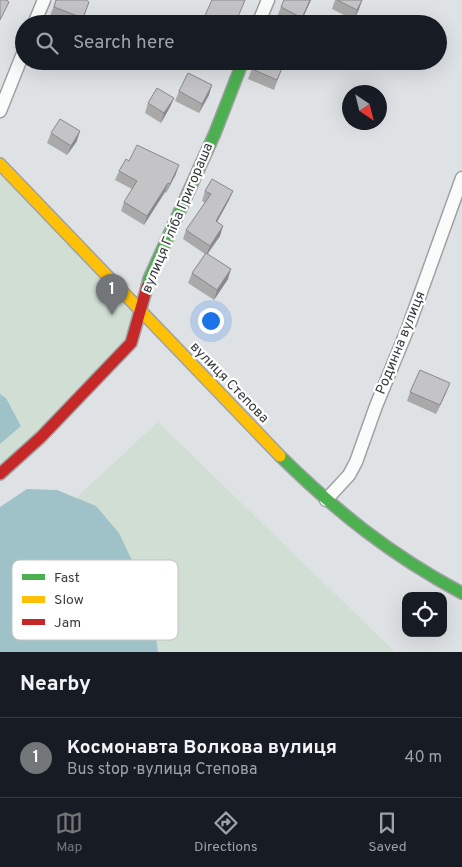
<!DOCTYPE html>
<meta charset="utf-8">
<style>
body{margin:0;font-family:Overpass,sans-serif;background:#242831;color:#f1f3f6}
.controls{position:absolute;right:15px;bottom:15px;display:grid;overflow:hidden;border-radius:10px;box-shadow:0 5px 20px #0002}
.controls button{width:45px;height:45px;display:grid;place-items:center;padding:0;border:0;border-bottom:1px solid #363941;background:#171b24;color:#f1f3f6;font:25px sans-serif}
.compass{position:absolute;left:342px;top:85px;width:45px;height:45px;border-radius:50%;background:#171b24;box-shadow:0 5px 20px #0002;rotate:145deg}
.you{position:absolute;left:210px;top:320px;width:18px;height:18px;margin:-12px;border:4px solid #fff;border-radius:50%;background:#1a73e8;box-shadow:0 0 0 8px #1a73e833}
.badge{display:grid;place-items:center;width:32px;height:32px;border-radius:50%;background:#737678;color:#fff;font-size:16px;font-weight:700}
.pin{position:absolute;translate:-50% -41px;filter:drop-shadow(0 1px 2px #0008)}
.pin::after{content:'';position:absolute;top:26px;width:18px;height:15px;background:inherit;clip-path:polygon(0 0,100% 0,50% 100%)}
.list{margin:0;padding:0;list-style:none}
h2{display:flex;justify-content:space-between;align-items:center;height:65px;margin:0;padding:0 20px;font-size:21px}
h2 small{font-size:16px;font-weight:400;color:#9ea1a6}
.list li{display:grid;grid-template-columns:32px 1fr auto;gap:15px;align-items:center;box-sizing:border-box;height:80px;padding:0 20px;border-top:1px solid #363941}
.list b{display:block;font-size:19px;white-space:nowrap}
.list p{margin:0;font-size:16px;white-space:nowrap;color:#9ea1a6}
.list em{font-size:16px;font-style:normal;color:#9ea1a6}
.icon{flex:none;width:28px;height:28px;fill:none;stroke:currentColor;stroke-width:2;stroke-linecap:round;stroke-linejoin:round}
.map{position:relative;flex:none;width:462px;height:652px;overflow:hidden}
.search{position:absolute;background:#171b24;box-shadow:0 5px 20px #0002;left:15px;right:15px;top:15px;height:55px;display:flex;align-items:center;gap:12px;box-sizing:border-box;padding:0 18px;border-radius:28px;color:#9ea1a6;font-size:19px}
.sheet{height:145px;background:#171b24}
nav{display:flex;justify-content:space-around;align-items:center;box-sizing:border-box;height:70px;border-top:1px solid #363941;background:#171b24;font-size:14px;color:#9ea1a6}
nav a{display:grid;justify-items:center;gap:2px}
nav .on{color:#737678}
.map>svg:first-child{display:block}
</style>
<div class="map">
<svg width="462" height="652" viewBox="0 0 462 652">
<rect width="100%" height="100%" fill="#dfe2e5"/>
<path fill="#d1ded4" d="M0,164l140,147 -9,32 -131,131v-30l21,-19 -15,-27 -6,-4z
M158,422l237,230h-395v-84z"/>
<path fill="#9fc2c8" d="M0,394l6,4 15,28 -21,18z
M27,489l30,1 39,16 23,27 32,68 7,51h-158v-145z"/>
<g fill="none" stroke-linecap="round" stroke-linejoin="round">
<defs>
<path id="street" d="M34,24l10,-24
M258,24l10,-24
M0,111l24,-60
M326,500l23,-25 7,-13 20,-56 32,-78 54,-150"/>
<path id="fast" d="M147,287l2,-8 66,-146 28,-72
M280,456c57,56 111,99 182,137"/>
<path id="slow" d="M0,164l280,292"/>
<path id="jam" d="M0,474l41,-37 90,-94 16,-56"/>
</defs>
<use href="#street" stroke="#9fa1a3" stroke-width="15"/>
<use href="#fast" stroke="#9fa1a3" stroke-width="14"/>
<use href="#slow" stroke="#9fa1a3" stroke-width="14"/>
<use href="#jam" stroke="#9fa1a3" stroke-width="14"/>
<use href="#street" stroke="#fafbfb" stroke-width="12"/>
<use href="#fast" stroke="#4caf50" stroke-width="11"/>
<use href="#slow" stroke="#ffc107" stroke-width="11"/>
<use href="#jam" stroke="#c62828" stroke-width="11"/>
</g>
<path fill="#a9a9aa" d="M56,0l29,1 4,1 -8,22h-12l-19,-8z
M311,0l-11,24h-9l-14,-7 4,-10z
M335,0h27l-3,9 -5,11 -22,-11z
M255,61h30l-11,29 -26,-11z
M179,91l30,4 -10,18 -24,-12z
M174,98l-4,9 -9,16 -16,-10 3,-10z
M51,133l26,8 -10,14 -20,-12z
M129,161l47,13 -10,19 -1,-1 -21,33 -23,-14 3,-9 8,-13 -17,-9 4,-9z
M205,191h28l-4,9 -12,22 3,14 -12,18 20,25 -14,21 -26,-17 4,-10 13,-19 -22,-15 3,-9 19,-27 -3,-2z
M410,392l36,1 -10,21 -29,-13z"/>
<path fill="#89898b" d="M310,0h1l-11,24 2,-6z
M362,0l-3,9 -5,11 3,-10z
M212,85l-3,10 -10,18 3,-9z
M174,98l-4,9 -9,16 3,-10z
M80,131l-3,10 -10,14 4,-9z
M179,165l-3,9 -10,19 4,-9z
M168,183l-3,9 -21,33 3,-9z
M233,191l-4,9 -17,31 4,-10z
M223,226l-3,10 -14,19 4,-9z
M231,269l-3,10 -14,21 3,-10z
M450,383l-4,10 -10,21 4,-9z"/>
<path fill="#c4c4c6" stroke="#89898b" d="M0,0h7v1l2,1 -9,18z
M56,0h30l3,2 -6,16 -29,-11z
M212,0h33l-10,24h-34z
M284,0h26l-8,18 -21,-11z
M337,0h25l-5,10z
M255,61h30l-8,19 -25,-11z
M188,73l24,12 -10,19 -23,-13z
M157,88l17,10 -10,15 -16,-10z
M60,119l20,12 -9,15 -20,-13z
M137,145l42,20 -9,19 -2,-1 -21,33 -23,-14 13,-21 -18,-10 7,-12 3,2z
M212,179l21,12 -17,30 7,5 -13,20 -24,-16 25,-36 -6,-3z
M206,253l25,16 -14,21 -25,-17z
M420,370l30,13 -10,22 -30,-13z"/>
<g text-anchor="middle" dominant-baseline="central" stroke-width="4.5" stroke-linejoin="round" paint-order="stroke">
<g font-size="14" fill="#393c3e" stroke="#fff">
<text transform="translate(178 218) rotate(-67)">вулиця Гліба Григораша</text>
<text transform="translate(401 343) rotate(-68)">Родинна вулиця</text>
<text transform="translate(229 383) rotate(46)">вулиця Степова</text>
</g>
</g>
<rect x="12" y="560" width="166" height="80" rx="8" fill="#fff" stroke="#c4c4c5" stroke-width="1"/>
<rect x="22" y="574" width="23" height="6" fill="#4caf50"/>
<rect x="22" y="596" width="23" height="7" fill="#ffc107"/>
<rect x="22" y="619" width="23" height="6" fill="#c62828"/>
<g font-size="14" fill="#393c3e">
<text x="54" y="582">Fast</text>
<text x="54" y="604">Slow</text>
<text x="54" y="627">Jam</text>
</g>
</svg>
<div class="controls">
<button><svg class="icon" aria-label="locate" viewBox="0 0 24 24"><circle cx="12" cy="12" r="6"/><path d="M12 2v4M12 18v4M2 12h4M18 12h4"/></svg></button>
</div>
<svg class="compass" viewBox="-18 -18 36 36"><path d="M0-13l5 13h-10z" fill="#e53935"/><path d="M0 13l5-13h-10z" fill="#9ea1a6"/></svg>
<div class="you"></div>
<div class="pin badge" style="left:112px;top:315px">1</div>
<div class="search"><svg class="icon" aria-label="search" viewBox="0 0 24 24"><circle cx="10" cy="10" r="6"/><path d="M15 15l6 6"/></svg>Search here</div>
</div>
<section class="sheet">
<h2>Nearby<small></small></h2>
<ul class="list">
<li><span class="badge">1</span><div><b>Космонавта Волкова вулиця</b><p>Bus stop · вулиця Степова</p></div><em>40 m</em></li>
</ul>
</section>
<nav>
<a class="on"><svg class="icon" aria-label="map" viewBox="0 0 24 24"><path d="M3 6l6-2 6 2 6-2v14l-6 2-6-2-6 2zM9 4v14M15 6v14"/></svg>Map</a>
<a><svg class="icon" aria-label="directions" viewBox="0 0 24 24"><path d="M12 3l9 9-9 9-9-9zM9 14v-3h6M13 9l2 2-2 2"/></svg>Directions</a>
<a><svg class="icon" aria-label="saved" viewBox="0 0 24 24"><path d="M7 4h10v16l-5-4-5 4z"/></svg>Saved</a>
</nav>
